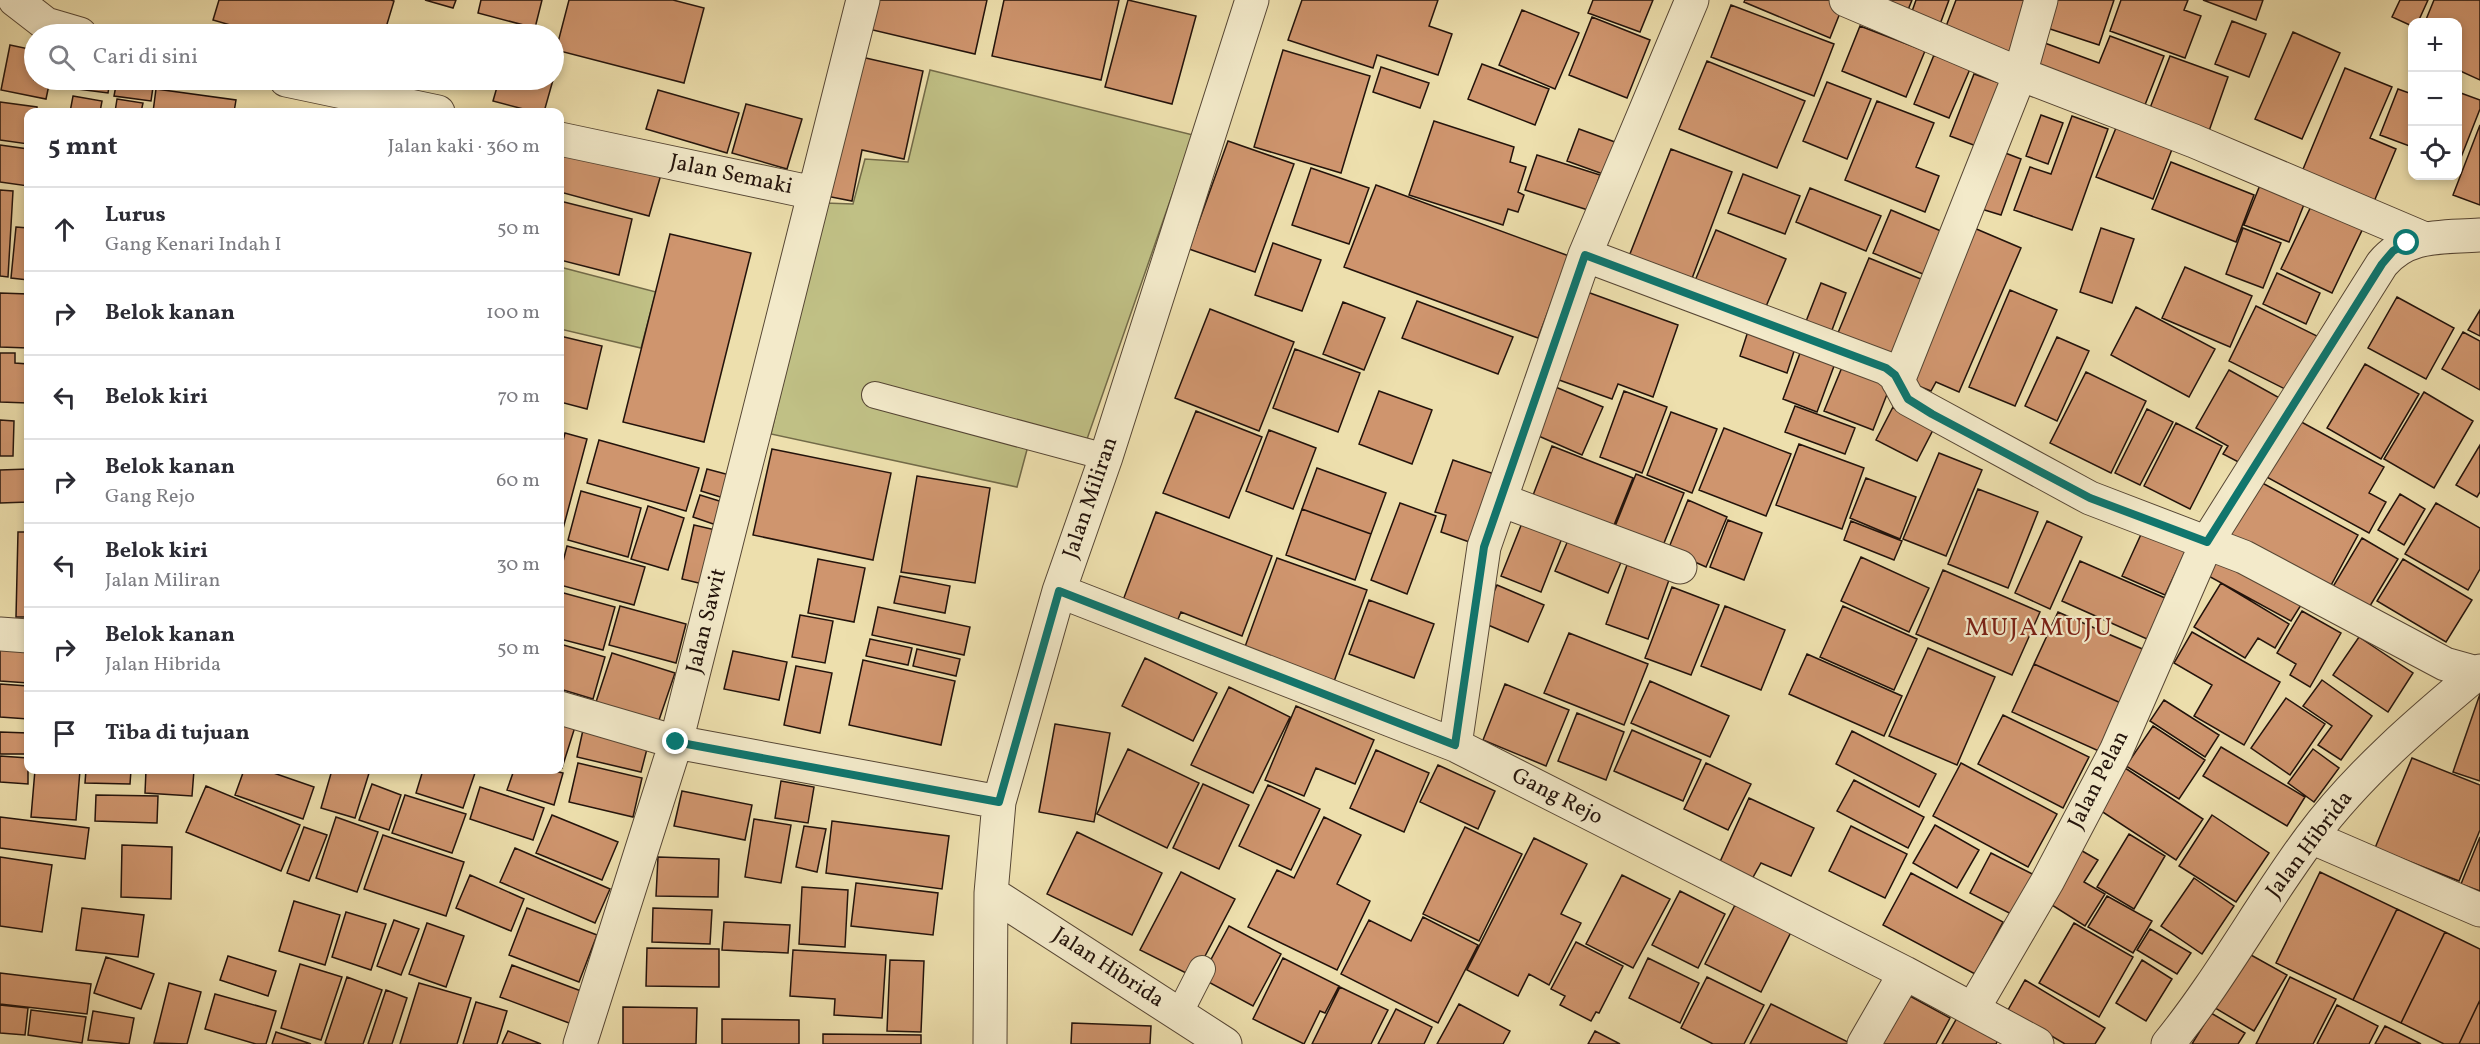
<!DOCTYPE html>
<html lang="id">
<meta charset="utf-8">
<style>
body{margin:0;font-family:Vollkorn,serif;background:#f2f2f3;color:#2b2b33}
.controls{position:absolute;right:18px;top:18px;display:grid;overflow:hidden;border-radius:12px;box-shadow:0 3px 9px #0003}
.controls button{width:54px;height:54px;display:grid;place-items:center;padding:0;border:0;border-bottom:2px solid #e1e1e2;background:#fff;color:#2b2b33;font:30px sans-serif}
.stop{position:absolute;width:18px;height:18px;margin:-14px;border:4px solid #0f766e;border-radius:50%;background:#fff}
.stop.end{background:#0f766e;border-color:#fff;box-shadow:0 2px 6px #0008}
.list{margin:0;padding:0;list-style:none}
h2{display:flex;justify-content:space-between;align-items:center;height:78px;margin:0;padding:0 24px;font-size:26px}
h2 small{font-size:20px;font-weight:400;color:#7c7c81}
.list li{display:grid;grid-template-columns:39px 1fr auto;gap:18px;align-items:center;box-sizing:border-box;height:84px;padding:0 24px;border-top:2px solid #e1e1e2}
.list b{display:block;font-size:22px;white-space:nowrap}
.list p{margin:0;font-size:20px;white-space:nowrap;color:#7c7c81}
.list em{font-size:20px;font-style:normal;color:#7c7c81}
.icon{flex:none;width:33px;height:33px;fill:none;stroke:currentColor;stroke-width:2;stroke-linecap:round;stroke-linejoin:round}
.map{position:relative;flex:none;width:2480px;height:1044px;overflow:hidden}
.search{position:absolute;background:#fff;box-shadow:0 3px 9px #0003;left:24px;top:24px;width:540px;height:66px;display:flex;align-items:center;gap:15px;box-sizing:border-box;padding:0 21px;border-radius:33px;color:#7c7c81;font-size:22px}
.panel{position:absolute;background:#fff;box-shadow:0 3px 9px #0003;left:24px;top:108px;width:540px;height:666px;border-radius:12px}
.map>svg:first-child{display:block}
</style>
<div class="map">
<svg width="2480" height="1044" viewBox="0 0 2480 1044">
<rect width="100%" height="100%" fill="#eddfad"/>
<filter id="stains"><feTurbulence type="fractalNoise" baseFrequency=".00333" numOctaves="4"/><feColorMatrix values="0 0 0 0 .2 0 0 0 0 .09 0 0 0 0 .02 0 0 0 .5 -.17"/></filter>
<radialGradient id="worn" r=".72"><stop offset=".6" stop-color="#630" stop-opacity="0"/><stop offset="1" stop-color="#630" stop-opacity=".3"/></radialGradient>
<path fill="#c0c085" stroke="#726a48" stroke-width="1.5" d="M930,70l263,65 -107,307 -54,-11 -15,56 -246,-53 54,-231 28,1 12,-45 43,3z
M560,267l96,25 -15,56 -81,-19z"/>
<path fill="#cf956e" stroke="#23130b" stroke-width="1.5" d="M219,0h172l3,1 -10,33h-123l-48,-14z
M425,0h31l-3,8z
M481,0h61l-7,28 -57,-15z
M569,0h104l31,8 -20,75 -128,-33z
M867,0h120l-12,54 -115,-27z
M1004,0h115l-18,80 -109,-24z
M1128,0l68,16 -24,88 -67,-17z
M1302,0h136l-9,26 23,8 -14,41 -61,-20 -4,13 -85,-28z
M1593,0h60l-13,32 -52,-19z
M1745,0h91l8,3 -14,35 -86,-36z
M1867,0h45l-6,15z
M1916,0h33l-10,27 -29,-10z
M1956,0h82l-20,56 -73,-27z
M2050,0h64l-15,45 -58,-19z
M2121,0h67l-4,10 17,6 -16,42 -75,-27z
M2203,0h60l-7,20z
M2400,0h28l-10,22h-6v4l-20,-9z
M2434,0h46v80l-22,-10v-48h-33z
M1731,5l103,39 -20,52 -103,-39z
M1522,10l57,23 -24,56 -56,-24z
M1592,17l58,23 -23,58 -58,-23z
M2232,21l34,13 -17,43 -34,-13z
M1860,26l65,25 -19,46 -64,-26z
M2293,32l47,21 -38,86 -47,-20z
M2110,36l54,20 -21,54 -113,-41 12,-27 57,21z
M10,45l24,5v30h16l-4,19 -45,-9z
M1283,50l87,26 -29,97 -87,-26z
M1934,55l36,14 -21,49 -35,-14z
M857,56l66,15 -19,88 -42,-9 -10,51 -26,-5z
M2170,56l58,21 -19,54 -59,-23z
M1707,61l98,40 -28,67 -98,-39z
M1482,64l67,25 -14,36 -67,-26z
M1381,67l48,16 -9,25 -47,-16z
M2345,68l47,19 -22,51 26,11 -23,55 -72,-30z
M1974,74l34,12 -24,63 -34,-13z
M71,80h39l-2,13 -38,-5z
M117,80h37l-3,21 -37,-5z
M499,80h54l-9,32h-9l-42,-11z
M1827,82l44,17 -24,60 -44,-18z
M156,89l80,11 -2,12h-81z
M2398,89l14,5v53l-32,-12z
M658,90l81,23 -12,40 -81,-24z
M2458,92l22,8v9l-22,56z
M73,96l29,5 -2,11h-30z
M117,99l26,4 -2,9h-26z
M1877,101l57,22 -18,44 23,9 -14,36 -80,-32z
M0,102l37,5v5h-9v32l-28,-4z
M746,104l56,15 -15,50 -55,-16z
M2041,115l22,8 -15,41 -22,-8z
M2072,116l36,13 -36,101 -58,-20 16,-43 21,7z
M1434,121l80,26 -4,15 16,5 -8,25 6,3 -6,17 -10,-3 -5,16 -94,-30z
M2118,123l56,21 -21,55 -57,-22z
M2480,125v80l-27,-10z
M1579,129l36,13 -12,32 -36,-13z
M1228,141l66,23 -39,108 -66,-23z
M560,143l102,28 -13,45 -89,-24z
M0,145l28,4v37l-28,-4z
M1671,149l61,23 -44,117 -62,-25z
M2000,151l21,8 -20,56 -23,-7z
M1537,155l63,20 -12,35 -63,-20z
M2171,162l83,33 -18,47 -84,-33z
M1311,168l58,20 -20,56 -57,-19z
M1743,174l57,22 -15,38 -57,-21z
M2262,180l45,17 -18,45 -45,-17z
M1376,185l193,71 -31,82 -194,-71z
M1810,188l71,28 -15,35 -70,-29z
M0,190l13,1 -5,86 -8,-1z
M2315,198l51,24 -34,71 -51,-24z
M560,201l72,18 -13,56 -59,-15z
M1891,210l57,24 -18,43 -57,-24z
M1967,225l54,23 -62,144 -23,-10 -5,9 -30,-12z
M16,227l12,1v52l-17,-2z
M2101,228l33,11 -22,64 -32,-11z
M2243,228l38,15 -18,45 -37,-14z
M1716,230l70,29 -24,57 -70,-28z
M670,234l81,19 -47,189 -81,-20z
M1273,243l48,17 -19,51 -47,-16z
M1869,258l64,26 -34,83 -64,-27z
M2185,267l67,29 -22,51 -68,-29z
M2277,273l43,20 -14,31 -43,-20z
M1821,283l25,10 -17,45 -26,-9z
M1579,289l99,36 -25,72 -35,-13 -6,15 -64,-23z
M2010,290l47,20 -42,96 -46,-19z
M0,293l28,1v54l-28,-1z
M2397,297l57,31 -28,51 -58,-31z
M1417,301l96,36 -15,37 -96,-36z
M1343,302l42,16 -21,52 -41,-16z
M2256,306l63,31 -28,55 -62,-31z
M2136,307l79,42 -26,48 -78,-42z
M1210,309l84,33 -35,89 -84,-33z
M2480,310v26l-12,-6z
M1750,325l47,17 -10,31 -47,-17z
M2463,332l17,9v49l-38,-21z
M560,336l42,10 -15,63 -27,-7z
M2057,337l32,14 -32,70 -32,-15z
M1803,345l34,13 -20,54 -34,-13z
M1295,349l65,24 -22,59 -65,-24z
M0,353h15v10l13,1v39l-28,-1z
M1845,360l48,19 -20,51 -49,-19z
M2365,364l54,30 -38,65 -54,-31z
M2229,370l56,31 -37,66 -25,-13 5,-8 -32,-18z
M2086,372l60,29 -35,72 -61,-30z
M1546,383l57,24 -21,48 -48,-21z
M1379,391l53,19 -20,54 -53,-20z
M1624,391l43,16 -25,66 -42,-16z
M2424,392l49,29 -39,67 -50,-29z
M1795,406l60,22 -10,26 -60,-22z
M1893,407l41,21 -17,33 -41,-21z
M2147,409l26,13 -33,63 -25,-12z
M1196,411l66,26 -33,81 -66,-25z
M1671,412l46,17 -25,64 -45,-18z
M2294,418l90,49 -15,26 17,9 -17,31 -106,-58z
M0,420l14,1 -1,35h-13z
M2176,423l46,23 -32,63 -46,-23z
M1724,428l67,26 -25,62 -67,-26z
M1269,430l47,18 -23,61 -47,-18z
M565,433l22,6 -27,101v-88z
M599,440l100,28 -13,43 -99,-28z
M1799,444l65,24 -22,61 -66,-24z
M2480,445v47l-3,5 -21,-12z
M1552,446l81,32 -23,57 -80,-32z
M772,449l119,24 -18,87 -120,-25z
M1939,453l43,17 -36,86 -43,-17z
M1453,460l47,16 -25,68 -34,-12 5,-17 -11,-3z
M1317,468l69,25 -15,41 -69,-25z
M28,469v33l-28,1v-33z
M707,469l30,8 -7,23 -29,-9z
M1636,474l48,19 -24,60 -48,-19z
M917,476l73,12 -15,95 -74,-11z
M1866,478l50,19 -16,42 -50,-21z
M2255,479l103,56 -29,54 -104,-55z
M1978,489l60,23 -30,76 -60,-24z
M581,491l60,17 -13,49 -60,-17z
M2400,494l25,15 -21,36 -26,-15z
M700,495l29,9 -7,23 -29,-10z
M1688,500l39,17 -21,50 -38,-17z
M1400,503l36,13 -29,78 -36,-14z
M2436,503l44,25v41l-12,21 -63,-36z
M648,506l36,12 -16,52 -37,-11z
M1302,509l69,25 -16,46 -69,-25z
M1156,512l116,44 -30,80 -61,-24 -5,12 -54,-21z
M1524,518l40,15 -23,59 -40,-16z
M1728,520l34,13 -18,47 -34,-13z
M1851,521l51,20 -8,19 -50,-20z
M2047,521l35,16 -32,72 -35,-16z
M694,525l26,6 -13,54 -25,-6z
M2143,530l43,20 -21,45 -43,-19z
M18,532h10v85h-12z
M1569,538l53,22 -14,33 -53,-22z
M2362,538l36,21 -31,52 -36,-21z
M567,546l78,21 -11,38 -74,-20v-12z
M2218,551l88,46 -15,24 -88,-48z
M1861,557l68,31 -20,44 -68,-31z
M1277,558l90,32 -35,97 -90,-32z
M818,559l47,9 -11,54 -46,-9z
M2403,559l69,41 -26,42 -69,-41z
M2080,561l85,37 -18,41 -85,-38z
M1627,565l42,15 -21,59 -42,-15z
M1943,570l97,42 -28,63 -96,-41z
M900,576l50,10 -5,27 -51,-10z
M2221,583l68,41 -14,24 -17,-10 -13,20 -51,-31z
M1497,585l47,20 -16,37 -47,-20z
M1672,587l47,18 -28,70 -46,-17z
M560,592l55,15 -12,43 -43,-11z
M1369,600l65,24 -20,54 -65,-24z
M620,606l66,18 -10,39 -67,-18z
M1725,606l60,24 -24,60 -60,-24z
M1843,606l74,33 -23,51 -74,-33z
M878,607l92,20 -6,28 -92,-20z
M2302,611l39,22 -31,54 -20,-12 6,-11 -19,-11z
M2058,612l89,39 -24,53 -89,-40z
M800,615l33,6 -8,42 -33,-6z
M2192,632l88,50 -36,63 -50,-29 18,-31 -38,-22z
M1569,633l79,31 -24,61 -80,-32z
M2359,637l54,36 -25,39 -55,-37z
M0,638l28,3v42l-28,-2z
M870,639l42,9 -4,17 -42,-9z
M560,644l45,13 -12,42 -33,-10z
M1928,648l67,29 -38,88 -68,-29z
M917,649l43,10 -4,17 -43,-10z
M733,651l54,11 -8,38 -55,-11z
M612,653l63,20 -17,50 -62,-21z
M1807,654l95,42 -18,40 -95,-42z
M1145,658l72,35 -24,48 -71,-35z
M863,660l92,21 -14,64 -92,-20z
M2034,664l89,40 -22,48 -89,-40z
M796,666l36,7 -12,60 -36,-8z
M2322,680l50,36 -31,44 -23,-15 14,-19 -29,-20z
M1650,681l79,35 -19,41 -79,-34z
M0,684l28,2v33l-28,-2z
M1505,684l64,26 -23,56 -63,-26z
M1229,687l61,30 -37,76 -62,-28z
M2480,694v87l-27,-9z
M2286,698l39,26 -35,51 -39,-27z
M2164,700l55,35 -14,22 -55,-36z
M1296,706l78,34 -19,44 -39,-16 -12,28 -39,-16z
M1577,713l47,19 -18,48 -48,-19z
M2003,715l86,42 -26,51 -85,-44z
M560,721l15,6 -13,41 -2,-1z
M1055,724l55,9 -16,89 -55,-10z
M2153,726l52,34 -26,39 -53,-33z
M583,730l65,15 -7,27 -64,-15z
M1632,730l69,30 -18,41 -69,-30z
M1852,731l84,43 -17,33 -83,-43z
M0,732l28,1v21h-28z
M2221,747l84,50 -18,29 -84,-50z
M1128,749l71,34 -32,65 -70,-34z
M2313,749l26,19 -25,34 -26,-19z
M1376,750l53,23 -25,59 -54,-24z
M0,756l28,2v26l-28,-2z
M2412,758l68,27v45l-21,51 -84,-33z
M578,763l64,15 -9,39 -64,-15z
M1706,763l45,21 -23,46 -44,-21z
M1961,763l96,51 -29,53 -95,-51z
M1438,765l57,26 -17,38 -58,-27z
M2122,766l81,53 -27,41 -81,-53z
M35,770h45l-4,50 -45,-3z
M86,770h45l-1,14 -45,-1z
M146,770h48l-2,26 -47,-3z
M244,770h21l49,17 -11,32 -68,-24z
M332,770h38l-15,48 -34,-10z
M423,770h53l-13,38 -47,-15z
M514,770h37l12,3 -9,32 -47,-15z
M1854,780l70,37 -16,31 -71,-37z
M781,781l33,6 -6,36 -33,-5z
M372,784l29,11 -12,35 -30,-10z
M1203,784l46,21 -30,64 -46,-21z
M1268,785l52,24 -29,61 -52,-24z
M206,786l94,39 -19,46 -95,-39z
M480,787l64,21 -11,32 -63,-21z
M682,791l70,14 -7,35 -71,-14z
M96,795l62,1 -1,27 -62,-2z
M405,795l61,19 -14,39 -60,-20z
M1749,798l65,30 -23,48 -30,-13 -9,16 -33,-15z
M552,815l66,27 -16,38 -66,-27z
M2212,815l57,38 -33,49 -57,-36z
M0,817l89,11 -4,31 -85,-11z
M336,817l42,15 -21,60 -41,-14z
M1324,817l37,18 -24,49 33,17 -33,69 -89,-43 29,-57 17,8z
M754,819l37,6 -10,58 -36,-6z
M832,821l117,15 -7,53 -116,-16z
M1935,825l44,25 -22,38 -44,-25z
M804,826l22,3 -9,43 -21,-5z
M1851,826l56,28 -22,44 -56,-27z
M304,827l23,8 -18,46 -22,-8z
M1465,827l57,27 -43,87 -56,-27z
M1077,832l85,41 -30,62 -85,-41z
M2129,834l36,22 -31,53 -37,-22z
M383,835l81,27 -18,54 -82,-27z
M2480,837v54l-19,-7z
M1534,838l53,26 -26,50 20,9 -32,62 -20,-11 -11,22 -51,-26z
M122,845l50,2 -1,52 -50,-2z
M515,848l95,41 -15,34 -95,-41z
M2077,848l21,12 -14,22 21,12 -20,32 -41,-26z
M1991,853l51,26 -21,40 -51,-26z
M0,857l52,8 -10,67 -42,-6z
M658,857l61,2 -1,38 -62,-1z
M1181,872l54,27 -41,78 -54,-27z
M2320,872l77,37 -44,91 -77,-37z
M1911,873l92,49 -28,52 -92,-49z
M470,875l54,24 -13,32 -55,-23z
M1622,875l48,24 -37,69 -47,-24z
M2194,878l40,28 -32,48 -41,-28z
M856,883l82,10 -5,42 -82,-9z
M802,887l46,3 -3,57 -46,-3z
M1680,891l45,23 -27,54 -46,-23z
M2107,896l45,25 -19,32 -45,-26z
M294,901l46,14 -15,50 -46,-14z
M1735,905l56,27 -30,60 -56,-28z
M82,908l62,7 -6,42 -62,-7z
M527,908l70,27 -18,47 -70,-27z
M653,908l59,2 -2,34 -58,-2z
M2397,909l48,23 -44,91 -48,-23z
M346,912l40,12 -15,46 -39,-13z
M1423,917l55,28 -40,78 -97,-49 28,-54 42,21z
M394,920l25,9 -18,46 -24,-9z
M724,922l66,3 -2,28 -66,-3z
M427,923l37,13 -18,51 -37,-13z
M2074,923l59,34 -34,60 -60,-34z
M1229,926l52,28 -28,52 -52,-28z
M2150,929l41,24 -14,21 -40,-24z
M2445,932l35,17v51l-21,44h-15l-43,-21z
M1576,942l47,24 -24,47 -3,-1 -5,9 -31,-16 5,-9 -14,-7z
M647,948l72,1v38l-73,-1z
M793,950l93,5 -4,63 -48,-3 1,-16 -45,-3z
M2242,950l45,25 -33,56 -44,-26z
M228,956l48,15 -8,25 -48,-16z
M106,957l48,17 -13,35 -47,-16z
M1283,958l56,28 -14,27 -5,-2 -16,33 -51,-25z
M1648,958l51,25 -19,40 -51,-25z
M890,960l34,1 -3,71 -34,-1z
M2142,960l30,19 -26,42 -30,-18z
M300,964l42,13 -21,63 -40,-12z
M512,965l77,29 -12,32 -77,-29z
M0,973l91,11 -4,30 -87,-10z
M347,977l35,13 -19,54h-35l-3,-1z
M1707,977l57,28 -20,39h-31l-32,-16z
M2290,977l46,22 -23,45h-57z
M2025,980l80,48 -10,16h-30l-57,-34z
M169,983l32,9 -14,52 -33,-1z
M419,983l52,15 -14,46h-57z
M1340,987l48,23 -17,34h-59z
M386,990l21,8 -15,46h-24z
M1899,990l51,28 -14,26h-67z
M215,994l61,17 -10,33h-10l-51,-15z
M2480,1000v44h-21z
M476,1002l31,9 -10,33h-34z
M1459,1004l51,27 -7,13h-66z
M1771,1004l77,38 -1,2h-97z
M0,1005l28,3 -3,27 -25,-2z
M2337,1005l41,21 -9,18h-52z
M623,1007l74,1 -1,36h-73z
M1396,1009l36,18 -8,17h-46z
M31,1010l55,7 -4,26 -54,-8z
M93,1011l41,7 -5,26 -41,-4z
M1961,1011l41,21 -6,12h-54z
M2211,1013l34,20 -7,11h-46z
M722,1019l77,1v24h-77z
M1072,1023l79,3 -1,18h-79z
M2385,1026l36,18h-46z
M508,1031l33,13h-39z
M1595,1031l25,13h-32z
M276,1032l35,12h-39z
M823,1034l98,1v9h-98z"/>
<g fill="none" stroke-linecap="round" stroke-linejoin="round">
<defs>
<path id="lane" d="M875,395l231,62
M1179,1014l23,-45"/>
<path id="street" d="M15,0l31,24 34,10
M1846,0l174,74 21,-74
M286,80l152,32
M560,139l254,54
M1585,255l301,113 9,7 13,24 182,99 154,59 201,107 35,10
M1898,381l122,-307 174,67 231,98
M1501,500l179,67
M1059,591l396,154 450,228 132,71
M0,634l28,2
M560,708l116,34 323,60
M1455,745l29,-198 101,-292 107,-255
M2311,837l169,73
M991,893l234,151
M1973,1009l74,-127 69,-131 91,-209 175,-278c26,-31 60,-26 98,-29
M580,1044l96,-302 187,-742
M990,1044l1,-151 8,-91 60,-211 47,-134 146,-457
M1864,1044l41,-71
M2168,1044c53,-65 93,-140 143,-207 47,-63 109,-116 169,-166"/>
</defs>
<use href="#lane" stroke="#564634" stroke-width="28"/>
<use href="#street" stroke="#564634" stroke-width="35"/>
<use href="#lane" stroke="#f3eaca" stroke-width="26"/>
<use href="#street" stroke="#f3eaca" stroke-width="33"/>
</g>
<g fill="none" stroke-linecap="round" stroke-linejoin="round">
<path stroke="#0f766e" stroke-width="8" d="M676,742l323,60 60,-211 396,154 29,-198 101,-292 301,113 9,7 13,24 24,15 158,84 117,44 175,-278 11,-13 14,-8"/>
</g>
<g text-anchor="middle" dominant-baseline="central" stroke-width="4.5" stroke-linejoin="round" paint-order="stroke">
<g font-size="22" fill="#23130b" stroke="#f3eaca">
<text transform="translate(731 175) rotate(12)">Jalan Semaki</text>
<text transform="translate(1091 498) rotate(-71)">Jalan Miliran</text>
<text transform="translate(707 621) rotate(-76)">Jalan Sawit</text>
<text transform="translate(2099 780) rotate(-63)">Jalan Pelan</text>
<text transform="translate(1557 797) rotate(27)">Gang Rejo</text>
<text transform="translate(2310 845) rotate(-53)">Jalan Hibrida</text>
<text transform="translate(1108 968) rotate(33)">Jalan Hibrida</text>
</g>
<g font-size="26" letter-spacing="1.5" fill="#7a1f14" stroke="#f3eaca">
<text x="2039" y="628">MUJAMUJU</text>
</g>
</g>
<rect width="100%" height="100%" filter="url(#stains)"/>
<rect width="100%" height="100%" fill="url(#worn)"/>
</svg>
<div class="controls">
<button>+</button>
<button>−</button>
<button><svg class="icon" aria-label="locate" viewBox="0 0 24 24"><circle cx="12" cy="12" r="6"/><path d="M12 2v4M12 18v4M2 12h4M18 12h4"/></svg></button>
</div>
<div class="stop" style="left:2407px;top:243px"></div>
<div class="stop end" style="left:676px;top:742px"></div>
<div class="search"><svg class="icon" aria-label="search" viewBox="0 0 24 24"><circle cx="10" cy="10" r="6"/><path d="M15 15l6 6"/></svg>Cari di sini</div>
<section class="panel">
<h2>5 mnt<small>Jalan kaki · 360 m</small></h2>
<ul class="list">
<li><svg class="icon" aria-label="ahead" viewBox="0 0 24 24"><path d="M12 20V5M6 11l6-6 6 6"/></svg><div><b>Lurus</b><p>Gang Kenari Indah I</p></div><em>50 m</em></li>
<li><svg class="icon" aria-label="right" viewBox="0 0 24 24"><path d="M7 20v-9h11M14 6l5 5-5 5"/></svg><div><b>Belok kanan</b></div><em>100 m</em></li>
<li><svg class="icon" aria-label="left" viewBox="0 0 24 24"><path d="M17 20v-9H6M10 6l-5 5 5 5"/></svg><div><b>Belok kiri</b></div><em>70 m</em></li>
<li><svg class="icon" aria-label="right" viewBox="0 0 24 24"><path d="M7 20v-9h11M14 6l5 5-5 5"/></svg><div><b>Belok kanan</b><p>Gang Rejo</p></div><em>60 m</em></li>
<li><svg class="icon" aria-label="left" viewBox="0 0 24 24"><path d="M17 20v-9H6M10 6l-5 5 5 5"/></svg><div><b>Belok kiri</b><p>Jalan Miliran</p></div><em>30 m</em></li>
<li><svg class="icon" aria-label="right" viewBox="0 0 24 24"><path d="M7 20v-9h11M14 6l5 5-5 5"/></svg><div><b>Belok kanan</b><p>Jalan Hibrida</p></div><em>50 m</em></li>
<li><svg class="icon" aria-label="arrive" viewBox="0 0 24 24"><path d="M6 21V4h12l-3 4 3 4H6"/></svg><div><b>Tiba di tujuan</b></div></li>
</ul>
</section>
</div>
